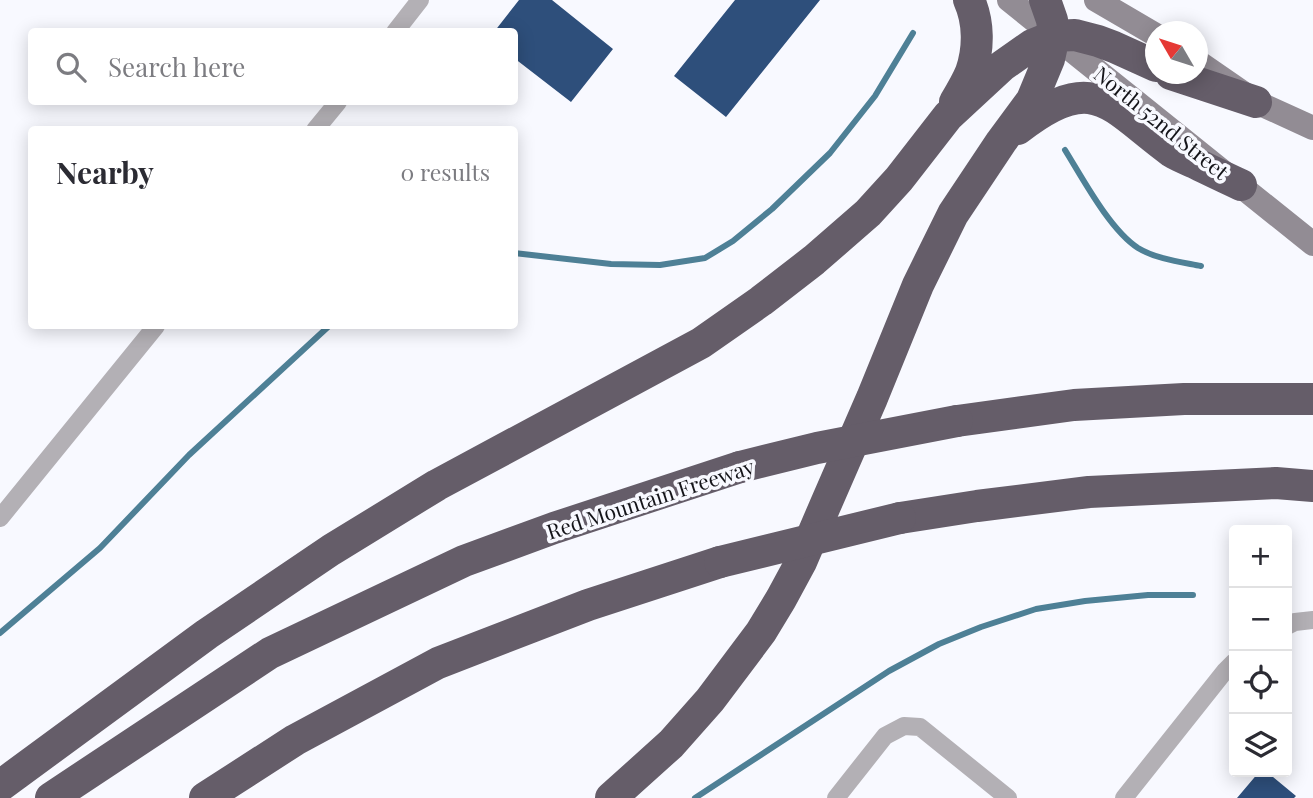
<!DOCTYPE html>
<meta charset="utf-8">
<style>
body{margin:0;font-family:"Playfair Display",serif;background:#f7f7f7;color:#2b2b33}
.controls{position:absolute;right:21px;bottom:21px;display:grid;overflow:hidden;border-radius:7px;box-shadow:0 4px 18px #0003}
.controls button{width:63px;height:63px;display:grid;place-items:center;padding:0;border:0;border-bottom:2px solid #e1e1e2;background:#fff;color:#2b2b33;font:35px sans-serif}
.compass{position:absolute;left:1145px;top:21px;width:63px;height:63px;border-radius:50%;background:#fff;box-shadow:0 4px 18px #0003;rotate:309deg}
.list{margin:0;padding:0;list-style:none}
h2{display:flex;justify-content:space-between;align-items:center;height:91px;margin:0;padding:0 28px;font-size:30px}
h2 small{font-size:23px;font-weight:400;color:#7c7c81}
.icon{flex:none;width:38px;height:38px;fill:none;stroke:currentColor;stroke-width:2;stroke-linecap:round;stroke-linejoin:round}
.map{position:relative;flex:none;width:1313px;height:798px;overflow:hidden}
.search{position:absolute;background:#fff;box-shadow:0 4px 18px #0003;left:28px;top:28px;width:490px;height:77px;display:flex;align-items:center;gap:18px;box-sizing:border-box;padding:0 24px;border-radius:7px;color:#7c7c81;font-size:26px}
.panel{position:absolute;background:#fff;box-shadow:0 4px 18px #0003;left:28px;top:126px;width:490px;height:203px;border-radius:7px}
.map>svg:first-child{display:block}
</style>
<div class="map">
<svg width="1313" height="798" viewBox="0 0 1313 798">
<rect width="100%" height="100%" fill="#f8f9ff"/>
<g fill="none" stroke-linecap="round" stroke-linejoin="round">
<path stroke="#4e8096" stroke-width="6" d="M1065,150c18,29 45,80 73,98 18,11 43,14 63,18
M514,253l97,11 49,1 45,-7 28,-17 39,-32 58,-56 45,-57 38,-63
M0,633l100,-85 89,-93 140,-129
M695,798l194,-127 50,-27 42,-17 55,-18 49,-8 63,-6h45"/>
</g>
<path fill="#2e4f7b" d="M519,0h33l61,49 -42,53 -57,-44v-26h-20z
M735,0h85l-94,117 -52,-41z
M1259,772h8l29,24 -2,2h-57z"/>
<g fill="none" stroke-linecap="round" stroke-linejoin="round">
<path stroke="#b3b0b5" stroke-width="18" d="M395,32l25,-32
M315,130l23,-28
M0,518l156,-192
M1287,626l8,-4 18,-2
M836,798l49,-62 19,-10 16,1 88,71
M1124,798l101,-127 9,-9"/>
<path stroke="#928c94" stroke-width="24" d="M1009,0l304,244
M1096,0l60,35
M1198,62l58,40 57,26"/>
<path stroke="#655d69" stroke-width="32" d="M1171,74l85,28
M955,102c6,-10 12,-20 16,-30 8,-23 8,-50 -2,-72
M1018,129c77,-60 91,-23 154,23 8,5 17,8 25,12 14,7 29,14 44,21
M957,421l117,-16 110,-6h129
M900,518l77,-12 112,-14 187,-9 37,3
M0,786l207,-152 124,-84 106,-65 264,-142 60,-42 53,-41 54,-47 31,-34 49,-63 54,-50 30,-21 22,-9 21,-1 23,6 16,6 42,19
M51,798l219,-145 194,-92 90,-33 186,-61
M205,798l90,-58 143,-77 150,-58 132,-43
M611,798l60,-54 39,-44 51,-68 20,-33 20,-37 24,-56 47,-108 46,-113 35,-71 48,-72 31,-42 17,-41 5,-23 -2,-16 -7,-20"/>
<path stroke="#655d69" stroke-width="32" d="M740,467l77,-19 140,-27
M720,562l180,-44"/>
</g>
<g text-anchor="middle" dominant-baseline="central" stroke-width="7" stroke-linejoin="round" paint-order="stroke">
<g font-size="21" fill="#141419" stroke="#f8f9ff">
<text transform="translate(1162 122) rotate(39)">North 52nd Street</text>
<text transform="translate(650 498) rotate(-18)">Red Mountain Freeway</text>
</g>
</g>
</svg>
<div class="controls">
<button>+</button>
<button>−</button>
<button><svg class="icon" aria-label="locate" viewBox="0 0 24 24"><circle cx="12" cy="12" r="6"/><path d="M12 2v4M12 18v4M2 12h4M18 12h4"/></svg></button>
<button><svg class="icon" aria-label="layers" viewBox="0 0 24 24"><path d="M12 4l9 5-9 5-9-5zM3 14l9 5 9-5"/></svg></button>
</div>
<svg class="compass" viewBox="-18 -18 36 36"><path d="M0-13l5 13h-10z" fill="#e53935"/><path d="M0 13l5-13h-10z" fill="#7c7c81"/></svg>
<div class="search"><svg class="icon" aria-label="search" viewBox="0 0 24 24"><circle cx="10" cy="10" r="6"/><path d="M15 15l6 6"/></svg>Search here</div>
<section class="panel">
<h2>Nearby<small>0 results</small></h2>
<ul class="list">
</ul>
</section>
</div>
